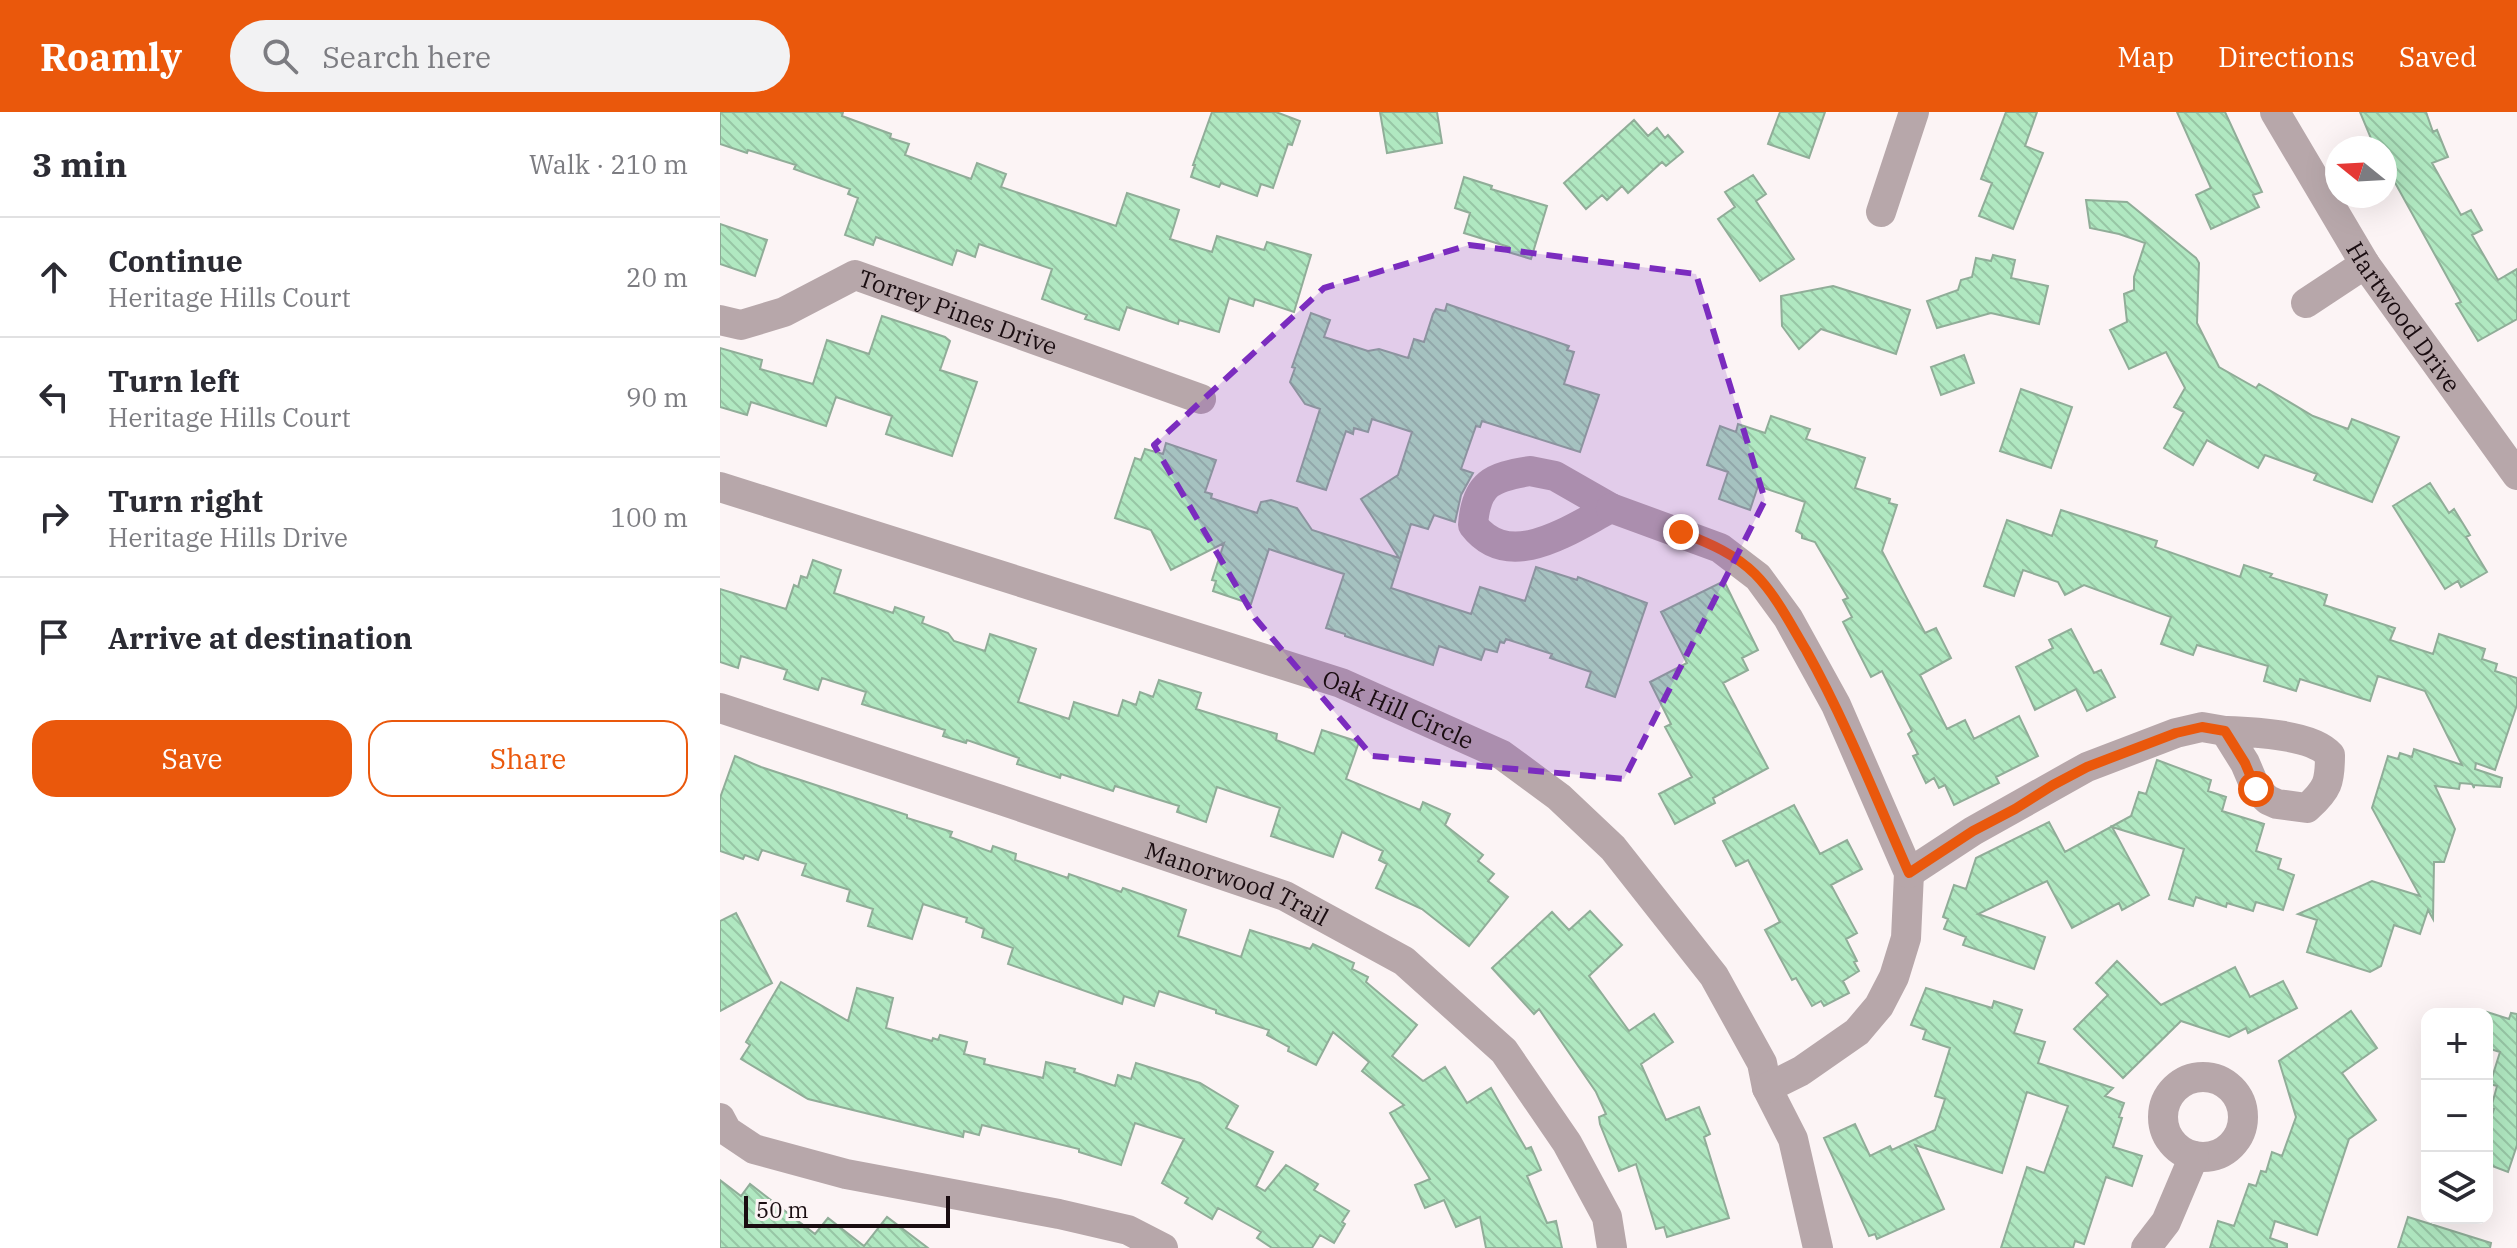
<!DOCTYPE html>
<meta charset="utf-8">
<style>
body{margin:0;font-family:"IBM Plex Serif",serif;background:#f2f2f3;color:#2b2b33}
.controls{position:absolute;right:24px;bottom:24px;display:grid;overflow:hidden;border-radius:16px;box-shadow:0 8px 32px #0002}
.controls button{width:72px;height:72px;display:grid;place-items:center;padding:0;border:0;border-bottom:2px solid #e1e1e2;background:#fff;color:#2b2b33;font:40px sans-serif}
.compass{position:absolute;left:1605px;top:24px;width:72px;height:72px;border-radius:50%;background:#fff;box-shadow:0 8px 32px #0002;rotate:288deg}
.scale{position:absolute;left:24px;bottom:20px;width:206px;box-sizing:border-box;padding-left:8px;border:4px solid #1a0d11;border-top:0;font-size:22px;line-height:28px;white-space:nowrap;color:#1a0d11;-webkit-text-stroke:6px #fcf4f5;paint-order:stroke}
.stop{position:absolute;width:24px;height:24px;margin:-18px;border:6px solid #ea580c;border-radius:50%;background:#fff}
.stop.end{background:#ea580c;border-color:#fff;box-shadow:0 2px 8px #0008}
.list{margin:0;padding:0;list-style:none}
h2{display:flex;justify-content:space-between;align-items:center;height:104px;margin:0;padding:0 32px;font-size:34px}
h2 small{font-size:26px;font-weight:400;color:#7c7c81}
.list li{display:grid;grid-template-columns:52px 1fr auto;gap:24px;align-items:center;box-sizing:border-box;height:120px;padding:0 32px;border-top:2px solid #e1e1e2}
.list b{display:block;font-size:30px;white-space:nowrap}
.list p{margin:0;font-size:26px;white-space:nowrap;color:#7c7c81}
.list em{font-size:26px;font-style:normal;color:#7c7c81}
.actions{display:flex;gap:16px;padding:24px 32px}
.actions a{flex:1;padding:18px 0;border:2px solid #ea580c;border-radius:24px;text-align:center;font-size:28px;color:#ea580c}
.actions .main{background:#ea580c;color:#fff}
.icon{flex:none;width:44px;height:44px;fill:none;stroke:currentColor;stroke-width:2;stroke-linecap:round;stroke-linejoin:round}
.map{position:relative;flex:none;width:1797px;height:1136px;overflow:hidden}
header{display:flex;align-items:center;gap:48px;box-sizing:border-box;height:112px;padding:0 40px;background:#ea580c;color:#fff}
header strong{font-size:38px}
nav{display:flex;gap:44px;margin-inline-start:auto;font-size:28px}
.search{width:560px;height:72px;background:#f2f2f3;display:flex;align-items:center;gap:20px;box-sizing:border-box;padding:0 28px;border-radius:44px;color:#7c7c81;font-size:30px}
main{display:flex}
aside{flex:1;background:#fff}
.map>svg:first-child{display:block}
</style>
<header>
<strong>Roamly</strong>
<div class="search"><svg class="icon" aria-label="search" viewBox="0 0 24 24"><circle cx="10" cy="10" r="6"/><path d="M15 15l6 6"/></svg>Search here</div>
<nav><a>Map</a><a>Directions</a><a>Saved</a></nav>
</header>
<main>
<aside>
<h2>3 min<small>Walk · 210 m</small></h2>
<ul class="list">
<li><svg class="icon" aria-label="ahead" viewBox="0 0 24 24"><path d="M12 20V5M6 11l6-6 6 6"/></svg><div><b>Continue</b><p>Heritage Hills Court</p></div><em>20 m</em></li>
<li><svg class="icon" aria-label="left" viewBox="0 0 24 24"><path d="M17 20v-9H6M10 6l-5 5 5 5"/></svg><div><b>Turn left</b><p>Heritage Hills Court</p></div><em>90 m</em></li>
<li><svg class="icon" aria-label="right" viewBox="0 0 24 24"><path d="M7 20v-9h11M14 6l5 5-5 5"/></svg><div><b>Turn right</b><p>Heritage Hills Drive</p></div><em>100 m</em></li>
<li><svg class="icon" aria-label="arrive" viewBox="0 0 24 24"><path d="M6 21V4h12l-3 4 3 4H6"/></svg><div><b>Arrive at destination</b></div></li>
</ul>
<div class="actions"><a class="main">Save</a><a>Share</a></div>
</aside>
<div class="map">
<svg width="1797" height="1136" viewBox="0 0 1797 1136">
<defs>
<pattern id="building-back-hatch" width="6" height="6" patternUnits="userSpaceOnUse" patternTransform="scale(2)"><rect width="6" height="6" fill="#b0e8c1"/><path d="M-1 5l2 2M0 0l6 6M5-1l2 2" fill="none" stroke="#97c6a5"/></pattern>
</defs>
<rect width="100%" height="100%" fill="#fcf4f5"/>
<path fill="url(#building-back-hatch)" stroke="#90ad98" stroke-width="2" d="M0,0h123l-1,4 49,18 -1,4 19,6 -4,11 66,24 6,-16 29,11 -5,13 115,39 11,-33 52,17 -9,29 42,13 5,-16 47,14 3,-8 44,13 -17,57 -39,-13 -2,7 -24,-8 -10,34 -40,-12 -1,4 -51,-17 -8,23 -34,-11 2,-4 -45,-16 10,-30 -73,-25 -4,13 -18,-7 -5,15 -76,-28 -3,8 -28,-10 13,-37 -10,-4 2,-5 -56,-20 2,-4 -48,-15 -1,3 -27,-9z
M492,0h64l24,9 -8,24 -4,-1 -15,44 -12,-4 -4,12 -36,-13 -2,4 -28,-10 4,-12h-2z
M660,0h57l5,31 -55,10z
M1060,0h45l-16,46 -41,-14z
M1286,0h31l-12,34 18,7 -30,76 -34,-13 13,-33 -11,-4z
M1457,0h48l37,80 -9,3 6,12 -48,22 -15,-34 15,-7z
M1640,0h66l7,20 4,-2 11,27 -16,6 29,52 10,-5 11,20 -10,5 26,45 19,-11v50l-39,22 -22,-37 5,-2 -68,-123 -8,3v-34h-10z
M914,8l14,16 9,-8 8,10 3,-3 15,17 -17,14 -4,-4 -34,31 -6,-7 -15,14 -5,-5 -16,14 -22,-26z
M1033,63l13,19 -10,7 38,58 -34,22 -42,-62 17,-12 -10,-15z
M744,65l28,9 -1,3 56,17 -16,53 -23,-7 1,-5 -45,-14 6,-20 -15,-5z
M1366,88l41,2 69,56 3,5 -2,60 22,44 37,21 3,-4 54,32 35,13 4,-10 47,18 -27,65 -58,-22 3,-6 -52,-19 -7,13 -51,-28 -14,25 -29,-17 20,-36 -10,-5 11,-19 -19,-36 -37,17 -19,-39 17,-8 -3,-28 10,-4v-13l11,-34 -26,-9 -29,-6z
M0,112l47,16 -12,36 -35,-12z
M1273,143l22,5 -4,18 37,8 -9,38 -48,-11 -54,15 -10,-27 31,-11 3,-10 11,-3 4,-19 15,3z
M1113,174l77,24 -14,44 -75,-25 -22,20 -17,-23 -1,-30z
M727,192l122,42 -2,4 7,2 -10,32 35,11 -19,57 -98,-31 -2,6 -4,-1 -15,43 12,4 -12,22 -6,27 -21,-7 -6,14 -17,-5 -20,64 80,26 9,-27 45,14 11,-34 41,13 1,-3 69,26 -32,94 -29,-10 5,-15 -41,-14 2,-4 -46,-15 -2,4 -4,-1 -3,10 -12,-3 -4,11 -42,-14 -6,19 -88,-29v-2l-19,-6 18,-54 -75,-25 -18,55 -38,-13 3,-10 -4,-1 12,-37 -53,27 -20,-40 -36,-12 20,-60 6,2 4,-11 18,5 3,-11 50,17 -11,32 7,2 -1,4 46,15 4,-11 10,-2 26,8 15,22 87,28 -38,-59 37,-24 14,-43 -40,-13 -4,13 -14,-4 -1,6 -7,-3 -20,59 -29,-9 23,-72 -15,-5 -15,-22 5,-14 -3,-1 19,-54 19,7 -6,17 44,14 11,-2 29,9 6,-19 10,3 9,-28 3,-5 9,2z
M162,204l63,21 5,4 -10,29 37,12 -25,74 -66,-22 6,-18 -56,-19 -10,29 -75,-24 -4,13 -27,-8v-59l42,12 -2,9 53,15 14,-44 42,14z
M1244,243l10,28 -33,12 -10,-28z
M1301,277l51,18 -21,61 -51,-17z
M1051,304l39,13 -4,10 59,19 -10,30 35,11 -1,4 8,2 -15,46 43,82 11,-5 15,30 -31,17 27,54 18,-9 9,19 45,-23 19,40 -42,21 3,6 -45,22 -9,-20 -6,3 -5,-10 -8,5 -13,-27 5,-2 -10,-20 4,-3 -30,-60 -11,6 -28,-55 9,-5 -9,-17 5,-2 -33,-56 -13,-4v-4l-6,-3 9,-29 -47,-16 -8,24 -31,-11 9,-27 -21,-7 13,-39 16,6 2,-8 27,9z
M1710,371l19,30 5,-4 16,26 -4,2 21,35 -26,15 -3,-6 -13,8 -52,-83z
M1341,398l96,31 -2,6 85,30 4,-12 28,9 -2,3 57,18 -3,10 71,23 -5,12 43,14 6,-20 46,15 -3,10 15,5 -2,7 22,7v27l-22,65 -19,-7 -1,6 27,9 -2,9 -26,-2v3l-2,-4 -12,-1 -1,6 -24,-3 20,43 -11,33h-10l-1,57 -5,-9 -8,24 -26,-9 -13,41 -11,6 -63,-20 10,-32 -19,-6 74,-33 48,15 -48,-88 16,-52 10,3 2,-6 12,4 2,-8 48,16 -37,-74 -47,-15 -8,25 -70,-22 -4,12 -32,-10 4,-15 -71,-21 -4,10 -32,-11 10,-27 -87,-32 -19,10 -7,-13 -35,-12 -9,26 -30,-10 23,-66 45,16z
M93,448l28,10 -7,23 59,20 2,-6 29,10 -2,6 26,10 6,8 31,10 5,-17 46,15 -18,53 51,17 5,-17 44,14 5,-16 13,5 4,-13 13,5 6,-17 42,13 -5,16 81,25 -1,6 38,14 8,-24 37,12 -13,37 74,31 3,-8 27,12 -5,11 38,30 -5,6 16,13 -6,7 20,16 -39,49 -47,-37 -46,-21 11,-24 -8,-4 4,-9 -41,-19 -9,25 -62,-21 9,-28 -63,-21 -11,35 -29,-10 2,-6 -64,-20 -2,5 -52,-17 -1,4 -43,-14 2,-6 -52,-18 -1,3 -23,-7 2,-6 -83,-26 4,-12 -44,-14 -4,12 -34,-11 3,-9 -46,-14 -3,12 -18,-6v-73l66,20 8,-24 4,2 3,-11 6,2z
M1004,469l34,69 -16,8 6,12 -25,13 45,85 -55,30 2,5 -40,21 -16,-30 33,-17 -27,-50 6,-3 -21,-42 37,-19 -26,-51z
M1351,517l23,44 7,-3 14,27 -28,14 -11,-22 -41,21 -19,-43 37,-19 -4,-8z
M15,644l26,11 146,48v3l45,14 -2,5 41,15 2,-6 23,8 -1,6 53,18 1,-4 52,18 2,-4 63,22 -8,26 63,21 9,-27 60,19 3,-5 41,19 -2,6 16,8 -2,5 51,43 -25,31 31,25 22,-14 22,36 24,-15 35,61 5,-2 10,23 -14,6 20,47 9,-2 6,27h-76l-6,-31 -24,10 -12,-27 -19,8 -10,-23 15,-6 -40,-66 14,-8 -42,-34 7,-9 -36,-30 -17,33 -28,-14 1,-4 -22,-12 2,-5 -53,-17v-3l-57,-19 -5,15 -30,-10 -2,8 -114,-40 5,-16 -31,-11 2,-8 -18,-7 1,-4 -44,-14 -11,35 -44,-13 5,-17 -26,-8 3,-11 -48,-15 4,-11 -44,-14 -4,10 -13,-5 -2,4 -23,-8v-53z
M1437,648l54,20 -3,11 18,6 -4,14 42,13 -8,27 25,8 -3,10 16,6 -11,35 -27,-8 -3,9 -26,-8 -1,4 -30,-10 -3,9 -24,-7 15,-50 -72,-22 37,68 -27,15 -3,-7 -47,25 -25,-47 -69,33 67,23 -11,32 -71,-24 3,-8 -22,-8 4,-10 -5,-2 11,-32 12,4 10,-31 73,-36 16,30 66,-36 8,-24 7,2z
M1074,693l26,49 27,-14 15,29 -31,16 26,48 -11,6 11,22 -3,1 5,9 -16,10 6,12 -25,13 -3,-5 -9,5 -16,-28 -4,2 -27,-50 15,-8 -32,-62 -12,6 -13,-25z
M870,799l32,34 -33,31 40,55 25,-17 19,28 -32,22 25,56 33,-13 11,27 -6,3 25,81 -62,19 -3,-10 -8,2 -20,-65 -17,7 -19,-47 -1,-7 7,-3 -10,-22 -57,-83 -5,5 -42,-46 60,-56 17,18z
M16,801l36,70 -52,28v-90z
M1397,849l44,44 74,-38 15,30 33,-16 14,27 -49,25 -2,-5 -17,9 -48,-16 -58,57 -49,-49 34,-34 -12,-12z
M61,870l67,39 9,-33 36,10 -7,30 46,13 1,-3 5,2 2,-5 27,7 -3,12 21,5 -1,5 59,14 3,-16 29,7 -1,3 41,14 3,-11 13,4 5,-16 64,20 38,23 -12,22 47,24 -17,34 9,5 21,-26 32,19 -4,6 35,21 -7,11 3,2 -11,19 -14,-8 -8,13h-40l-15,-10 4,-6 -43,-24 -6,11 -27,-16 3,-5 -26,-15 22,-44 -49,-16 -14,42 -42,-13v-3l-97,-24 -3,10 -15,-4 -1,6 -155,-38 -67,-40 9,-14 -4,-3z
M1206,876l66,20 2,-7 28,9 -8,23 31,9 -7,21 75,25 -8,8 19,7 -5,14 3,1 -9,29 29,9 -10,30 -26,-9 -22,67 -9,-3 -2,7h-72l26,-81 17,6 24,-67 -41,-14 -25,81 -87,-28 29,64 -67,30 -2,-5 -6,2 -45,-98 31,-14 15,32 20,-10 2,4 43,-20 10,-31 -10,-3 15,-48 -27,-9 3,-9 -15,-5z
M1631,899l26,37 -35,25 34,47 -27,19 -32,96 -42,-14 -5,17 17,6v4h-77l8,-27 16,5 15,-42 7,2 5,-15 5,1 6,-20 10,4 14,-39 -17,-56z
M1767,900l22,7 2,-6 6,1v131l-9,27 -21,-8v-34l7,-21 -3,-1 6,-22 -7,-2 10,-32 -13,-4z
M0,1068l21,16 9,-12 65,50 13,-16 36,28 23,-29 41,31h-208z
M1688,1105l83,26 -1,5h-92z"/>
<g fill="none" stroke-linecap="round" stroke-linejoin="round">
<g stroke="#b7a7aa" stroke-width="30">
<path id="s1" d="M1555,0l90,152 152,211"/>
<path d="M1161,100l33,-100"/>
<path d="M1586,191l59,-39"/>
<path id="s2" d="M0,208l21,5 43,-13 71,-37 346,124"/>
<path d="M810,359l25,5 56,32c-41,21 -101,65 -138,17 3,-42 19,-48 57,-54z"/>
<path id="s3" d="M0,375l621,196 161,72 57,42 54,51 101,128 48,87 5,25 26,51 25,109"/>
<path d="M891,396l109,40 38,29 30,41 48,87 73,168 -3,65 -12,39 -15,29 -22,26 -56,39 -34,17"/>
<path id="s4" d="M0,596l281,92 284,96 119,65 100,90 63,92 40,74 5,31"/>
<path d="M1505,619c27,1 87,3 105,24 0,27 -2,34 -23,53l-30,-4 -9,-4 -12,-11 -11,-26z"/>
<path d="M1189,761l64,-42 114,-64 89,-34 26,-6 23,4"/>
<circle cx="1483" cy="1005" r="40"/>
<path d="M0,1006l7,13 27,18 92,25 213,40 69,16 35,18"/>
<path d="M1426,1136l20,-26 28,-66"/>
</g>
</g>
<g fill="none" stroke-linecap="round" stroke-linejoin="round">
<path stroke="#ea580c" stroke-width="10" d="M961,420c27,11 53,21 74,42 21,21 36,51 51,76 40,72 70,148 103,223l64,-42 42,-22 38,-24 34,-18 89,-34 26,-6 23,4 20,32 11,26"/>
</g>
<path fill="#7b2cbf" fill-opacity="0.2" stroke="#7b2cbf" stroke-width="6" stroke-dasharray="16 10" stroke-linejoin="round" d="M749,133l227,29 69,226 -141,279 -252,-23 -117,-138 -101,-173 170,-157z"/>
<g text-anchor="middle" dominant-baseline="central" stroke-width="7" stroke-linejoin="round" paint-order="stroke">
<g font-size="24" fill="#1a0d11" stroke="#fcf4f5">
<text stroke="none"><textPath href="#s2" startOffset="256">Torrey Pines Drive</textPath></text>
<text stroke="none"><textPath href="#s1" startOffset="242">Hartwood Drive</textPath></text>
<text stroke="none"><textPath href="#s3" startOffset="714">Oak Hill Circle</textPath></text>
<text stroke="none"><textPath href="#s4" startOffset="546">Manorwood Trail</textPath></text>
</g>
</g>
</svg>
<div class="controls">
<button>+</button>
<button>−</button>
<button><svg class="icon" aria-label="layers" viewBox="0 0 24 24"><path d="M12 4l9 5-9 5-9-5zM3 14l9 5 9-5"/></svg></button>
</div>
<svg class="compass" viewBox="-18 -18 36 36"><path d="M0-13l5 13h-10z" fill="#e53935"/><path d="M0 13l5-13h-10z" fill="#7c7c81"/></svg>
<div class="scale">50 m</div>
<div class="stop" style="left:1536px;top:677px"></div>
<div class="stop end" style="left:961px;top:420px"></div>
</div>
</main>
